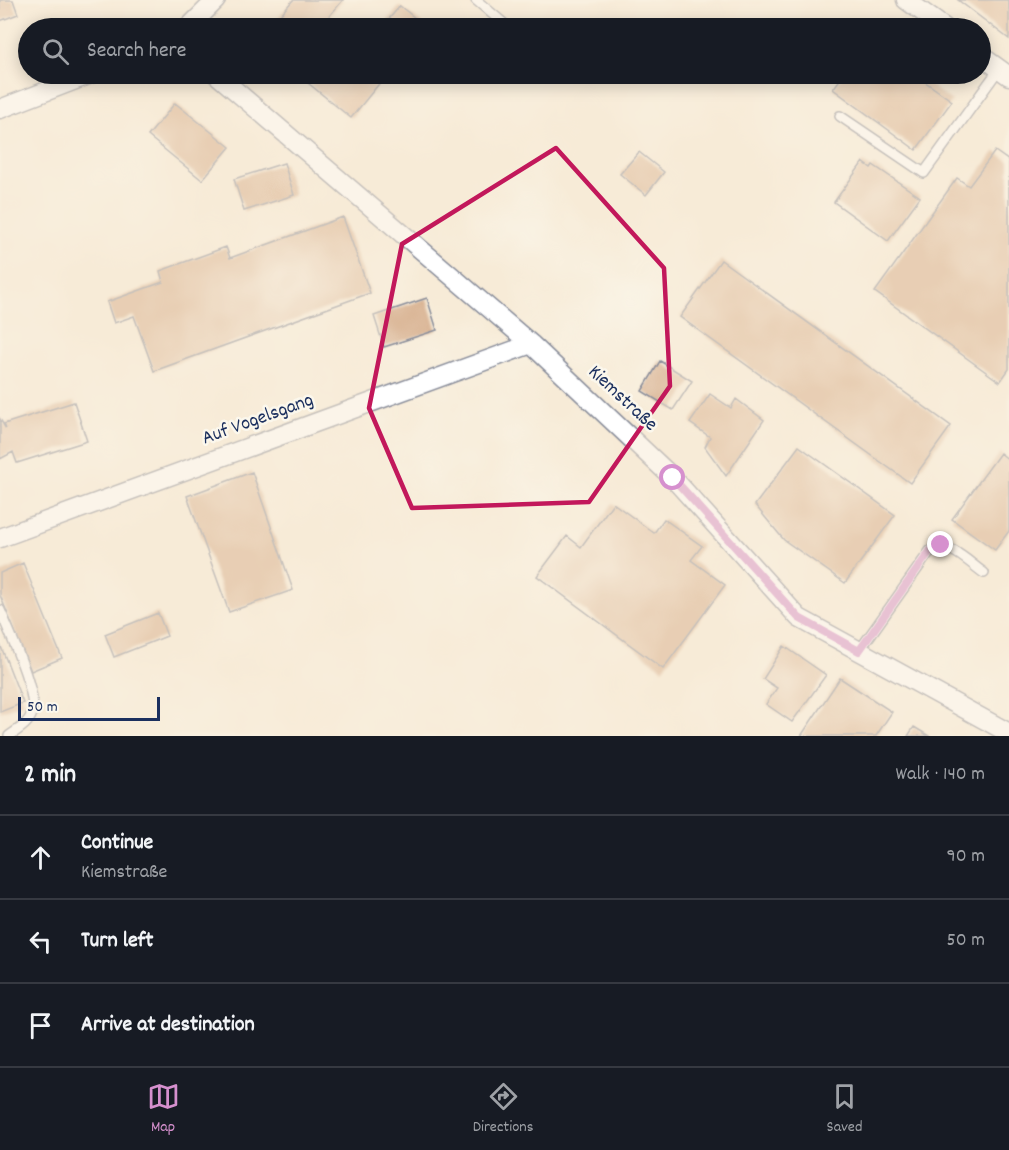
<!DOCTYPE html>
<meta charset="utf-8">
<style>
body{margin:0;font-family:Dekko,sans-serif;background:#242831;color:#f1f3f6}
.scale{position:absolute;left:18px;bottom:15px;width:142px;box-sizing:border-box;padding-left:6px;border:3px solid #1b2f5e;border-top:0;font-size:16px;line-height:21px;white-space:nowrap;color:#1b2f5e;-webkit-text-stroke:4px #fbf7ec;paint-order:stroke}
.stop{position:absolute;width:18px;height:18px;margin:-14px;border:4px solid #d690ce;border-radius:50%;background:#fff}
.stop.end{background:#d690ce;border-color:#fff;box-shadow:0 2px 6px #0008}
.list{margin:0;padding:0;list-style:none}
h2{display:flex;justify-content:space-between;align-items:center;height:78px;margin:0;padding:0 24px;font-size:26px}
h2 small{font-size:20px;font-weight:400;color:#9ea1a6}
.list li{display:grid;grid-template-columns:39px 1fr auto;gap:18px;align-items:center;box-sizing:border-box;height:84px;padding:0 24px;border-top:2px solid #363941}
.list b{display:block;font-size:22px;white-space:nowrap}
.list p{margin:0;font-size:20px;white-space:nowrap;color:#9ea1a6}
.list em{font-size:20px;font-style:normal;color:#9ea1a6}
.icon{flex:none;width:33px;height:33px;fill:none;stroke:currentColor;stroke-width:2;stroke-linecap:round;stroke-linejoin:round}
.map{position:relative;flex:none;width:1009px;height:736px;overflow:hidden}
.search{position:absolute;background:#171b24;box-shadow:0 3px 15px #0003;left:18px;right:18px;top:18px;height:66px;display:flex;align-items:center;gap:15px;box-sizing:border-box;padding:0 21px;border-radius:33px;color:#9ea1a6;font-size:22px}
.sheet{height:330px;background:#171b24}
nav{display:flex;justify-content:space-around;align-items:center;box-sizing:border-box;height:84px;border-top:2px solid #363941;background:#171b24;font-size:16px;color:#9ea1a6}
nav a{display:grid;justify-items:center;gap:3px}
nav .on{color:#d690ce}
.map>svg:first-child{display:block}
</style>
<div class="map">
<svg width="1009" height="736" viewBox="0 0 1009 736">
<rect width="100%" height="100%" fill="#fbf7ec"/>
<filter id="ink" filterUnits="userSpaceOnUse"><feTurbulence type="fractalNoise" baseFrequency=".0167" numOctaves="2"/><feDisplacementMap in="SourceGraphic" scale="12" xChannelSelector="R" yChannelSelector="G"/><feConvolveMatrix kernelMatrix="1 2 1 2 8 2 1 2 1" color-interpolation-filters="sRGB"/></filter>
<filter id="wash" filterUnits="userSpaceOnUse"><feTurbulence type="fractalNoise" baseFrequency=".008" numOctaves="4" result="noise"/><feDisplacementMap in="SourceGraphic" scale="24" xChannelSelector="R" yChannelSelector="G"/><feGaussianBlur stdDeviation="1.35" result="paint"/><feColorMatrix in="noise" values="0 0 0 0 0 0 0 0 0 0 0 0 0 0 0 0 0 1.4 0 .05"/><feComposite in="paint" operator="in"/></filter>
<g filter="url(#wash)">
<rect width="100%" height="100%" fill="#f7ebd7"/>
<g id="blocks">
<path fill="#d5ac89" d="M0,0h13l5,14 -18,7z
M293,0h50l-24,28h-50z
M958,0h51v39z
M400,6l26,21 -1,1h-44z
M297,74h90l-36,44z
M844,74h70l38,27 -36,49 -83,-61z
M175,103l55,44 -28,33 -54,-44z
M995,151l14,10v208l-9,13 -125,-90 82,-114 12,8z
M639,152l25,20 -18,23 -26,-21z
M863,162l8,6 2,-3 47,32 -32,44 -54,-39z
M284,163l10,32 -50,16 -10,-32z
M343,217l27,76 -216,78 -20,-55 -20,7 -7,-21 56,-20 -3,-11 66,-24 4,11z
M721,260l230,166 -41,57 -230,-166z
M427,298l10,32 -53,17 -10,-31z
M660,361l32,20 -19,29 -31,-19z
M710,394l21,14 5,-9 28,21 -38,56 -21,-29 5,-10 -20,-14z
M74,402l13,39 -70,22 -4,-11 -13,7v-40l6,10 -2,-5z
M799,446l96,69 -50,68 -61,-43 -29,-35z
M1000,453l9,7v71l-14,19 -43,-31z
M252,472l41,118 -64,22 -42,-116z
M613,503l41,30 10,-14 38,27 -11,14 34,25 -62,84 -126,-93 30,-40 14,11z
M23,563l39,95 -31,13 -31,-76v-22z
M158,613l9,23 -53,21 -9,-23z
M0,644l23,59 -23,9z
M784,646l42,29 -34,47 -26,-18 11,-16 -14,-9z
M840,678l52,34 -16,24h-75z
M914,727l15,9h-21z"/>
</g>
</g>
<g filter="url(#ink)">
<use href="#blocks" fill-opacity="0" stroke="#898d9a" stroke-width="1.5"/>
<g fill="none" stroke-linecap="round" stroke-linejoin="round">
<defs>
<path id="lane" d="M476,0l33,28
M840,116l84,57 75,-104
M0,610c9,21 38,84 32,103 -3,11 -15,17 -23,23
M859,651l71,-100c17,-13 39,12 54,22"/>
<path id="street" d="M906,0l39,28
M188,28l28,-28
M980,55l29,21
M216,74l315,270 142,134 126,140 210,115
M0,109l91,-35
M0,538l531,-194"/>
</defs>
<use href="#lane" stroke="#898d9a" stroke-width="12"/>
<use href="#street" stroke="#898d9a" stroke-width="21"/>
<use href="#lane" stroke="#fff" stroke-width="9"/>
<use href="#street" stroke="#fff" stroke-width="18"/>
</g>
</g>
<g fill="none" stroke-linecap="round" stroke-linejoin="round" filter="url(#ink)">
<path stroke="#d690ce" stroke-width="8" d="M673,478l126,140 60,33 71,-100 11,-6"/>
</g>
<path d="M0 0H1009V736H0ZM556,148l108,120 6,118 -81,116 -177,6 -43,-100 33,-164z" fill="#f7ebd7" fill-opacity=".55" fill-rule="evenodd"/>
<path fill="none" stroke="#c2185b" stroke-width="4.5" stroke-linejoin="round" d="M556,148l108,120 6,118 -81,116 -177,6 -43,-100 33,-164z"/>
<g text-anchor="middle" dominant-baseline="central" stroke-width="5" stroke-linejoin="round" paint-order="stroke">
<g font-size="20" fill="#1b2f5e" stroke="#fbf7ec">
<text transform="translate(622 399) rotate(43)">Kiemstraße</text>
<text transform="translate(258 420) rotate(-20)">Auf Vogelsgang</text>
</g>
</g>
</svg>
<div class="scale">50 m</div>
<div class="stop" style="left:673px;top:478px"></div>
<div class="stop end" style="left:941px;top:545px"></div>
<div class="search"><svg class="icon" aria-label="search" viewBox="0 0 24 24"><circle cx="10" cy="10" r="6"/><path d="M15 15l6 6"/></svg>Search here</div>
</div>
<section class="sheet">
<h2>2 min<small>Walk · 140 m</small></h2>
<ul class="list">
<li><svg class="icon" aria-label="ahead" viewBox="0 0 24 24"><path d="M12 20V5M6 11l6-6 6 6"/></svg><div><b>Continue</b><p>Kiemstraße</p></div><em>90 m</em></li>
<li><svg class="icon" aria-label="left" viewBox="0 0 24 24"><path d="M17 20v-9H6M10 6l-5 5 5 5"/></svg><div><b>Turn left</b></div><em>50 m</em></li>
<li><svg class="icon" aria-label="arrive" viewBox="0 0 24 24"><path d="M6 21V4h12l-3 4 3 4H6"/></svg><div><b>Arrive at destination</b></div></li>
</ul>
</section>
<nav>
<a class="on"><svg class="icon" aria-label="map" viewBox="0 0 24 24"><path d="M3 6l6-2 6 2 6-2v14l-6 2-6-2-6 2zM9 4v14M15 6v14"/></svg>Map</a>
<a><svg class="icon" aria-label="directions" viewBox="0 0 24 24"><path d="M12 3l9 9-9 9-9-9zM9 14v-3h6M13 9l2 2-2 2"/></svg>Directions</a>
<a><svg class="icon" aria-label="saved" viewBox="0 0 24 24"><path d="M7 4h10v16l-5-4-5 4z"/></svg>Saved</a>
</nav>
